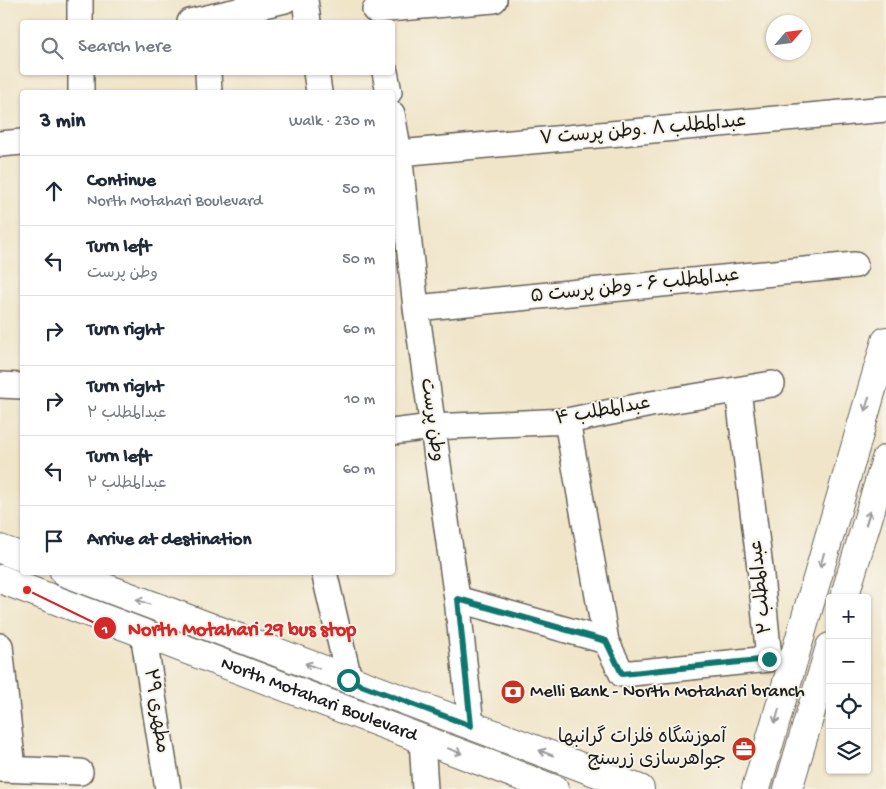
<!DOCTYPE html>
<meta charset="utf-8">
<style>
body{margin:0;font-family:"Gochi Hand","Playpen Sans Arabic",sans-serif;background:#f6f6f7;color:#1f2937}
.controls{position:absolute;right:15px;bottom:15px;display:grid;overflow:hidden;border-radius:5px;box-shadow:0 1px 4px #0004}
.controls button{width:45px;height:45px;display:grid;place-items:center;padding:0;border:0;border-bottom:1px solid #e0e1e3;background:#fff;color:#1f2937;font:25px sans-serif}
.compass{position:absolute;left:766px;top:15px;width:45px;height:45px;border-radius:50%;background:#fff;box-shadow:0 1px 4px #0004;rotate:62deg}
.stop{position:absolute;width:15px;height:15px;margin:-11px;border:4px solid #0f766e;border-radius:50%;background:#fff}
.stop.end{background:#0f766e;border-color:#fff;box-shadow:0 1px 5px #0008}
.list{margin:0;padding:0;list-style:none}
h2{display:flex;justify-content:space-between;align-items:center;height:65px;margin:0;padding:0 20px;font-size:21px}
h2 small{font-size:16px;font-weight:400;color:#747a83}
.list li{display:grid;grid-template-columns:32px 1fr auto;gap:15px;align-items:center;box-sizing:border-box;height:70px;padding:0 20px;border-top:1px solid #e0e1e3}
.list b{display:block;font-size:19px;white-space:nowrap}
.list p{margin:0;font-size:16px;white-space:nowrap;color:#747a83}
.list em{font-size:16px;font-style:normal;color:#747a83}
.icon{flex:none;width:28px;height:28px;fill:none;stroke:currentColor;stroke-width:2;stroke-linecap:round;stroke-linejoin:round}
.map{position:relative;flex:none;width:886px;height:789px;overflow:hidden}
.search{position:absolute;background:#fff;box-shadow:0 1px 4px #0004;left:20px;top:20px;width:375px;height:55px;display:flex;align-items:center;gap:12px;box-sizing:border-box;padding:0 18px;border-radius:5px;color:#747a83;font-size:19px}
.panel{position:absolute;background:#fff;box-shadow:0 1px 4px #0004;left:20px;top:90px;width:375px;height:485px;border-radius:5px}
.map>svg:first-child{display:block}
</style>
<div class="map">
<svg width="886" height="789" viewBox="0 0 886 789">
<rect width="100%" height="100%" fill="#f7f3e8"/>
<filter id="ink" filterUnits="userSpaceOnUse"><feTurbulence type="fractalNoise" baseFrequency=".02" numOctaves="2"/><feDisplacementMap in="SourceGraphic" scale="10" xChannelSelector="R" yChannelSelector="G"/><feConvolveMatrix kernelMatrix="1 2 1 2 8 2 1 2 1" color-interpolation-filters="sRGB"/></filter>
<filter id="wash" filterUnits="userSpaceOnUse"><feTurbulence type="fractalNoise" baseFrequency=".0096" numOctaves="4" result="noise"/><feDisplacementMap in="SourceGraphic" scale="20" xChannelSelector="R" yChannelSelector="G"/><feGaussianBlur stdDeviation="1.12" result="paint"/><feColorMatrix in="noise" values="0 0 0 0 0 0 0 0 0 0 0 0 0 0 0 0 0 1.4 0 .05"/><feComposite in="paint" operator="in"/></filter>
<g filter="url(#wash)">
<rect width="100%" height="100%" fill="#f0e5c9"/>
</g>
<g filter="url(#ink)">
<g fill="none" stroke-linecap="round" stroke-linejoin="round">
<defs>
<path id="minor" d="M80,0v22
M305,0l3,22
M375,10l119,-10
M190,22l95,-22
M81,72v20
M208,72l1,20
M316,72l3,20
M385,72l4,20
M392,114l7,39 17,155 41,291 14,126
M0,144l22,-2
M399,153l487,-44
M416,308l439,-43
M0,385l22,1
M567,421l39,220 16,33 147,-15 -8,-83 -23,-186
M392,432l40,-5 135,-6 84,-17 121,-20
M324,572l25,107
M457,599l149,42
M143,633l25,156
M0,646l13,123
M422,739l3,50
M0,769l80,3"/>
<g id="major">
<path d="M0,549l22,8"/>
<path d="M64,572l576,217"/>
<path id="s1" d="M0,579l554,210"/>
<path d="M844,598l42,-139"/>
<path d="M756,789l130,-448"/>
<path d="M788,789l42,-142"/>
</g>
</defs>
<use href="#minor" stroke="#666259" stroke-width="28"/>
<use href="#major" stroke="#666259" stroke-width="30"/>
<use href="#minor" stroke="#fff" stroke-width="25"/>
<use href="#major" stroke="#fff" stroke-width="28"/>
</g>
<defs><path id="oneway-shaft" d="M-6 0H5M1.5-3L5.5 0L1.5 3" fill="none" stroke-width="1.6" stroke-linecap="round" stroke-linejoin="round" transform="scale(1.25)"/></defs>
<g stroke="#999">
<use href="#oneway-shaft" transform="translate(867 404) rotate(106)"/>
<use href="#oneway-shaft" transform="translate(868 518) rotate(-73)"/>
<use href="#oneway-shaft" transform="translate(822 560) rotate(106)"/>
<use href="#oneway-shaft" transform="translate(143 602) rotate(-159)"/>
<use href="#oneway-shaft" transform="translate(312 666) rotate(-159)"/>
<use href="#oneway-shaft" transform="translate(777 716) rotate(106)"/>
<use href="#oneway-shaft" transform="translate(455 751) rotate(21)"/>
<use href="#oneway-shaft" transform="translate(546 753) rotate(-159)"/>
</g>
</g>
<g fill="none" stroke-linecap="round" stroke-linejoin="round" filter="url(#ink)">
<path stroke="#0f766e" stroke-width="6" d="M348,680l123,46 -13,-127 148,42 16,33 147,-15"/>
</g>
<defs>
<symbol id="bank-disc" viewBox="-11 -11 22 22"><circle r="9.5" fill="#c8321e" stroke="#f7f3e8"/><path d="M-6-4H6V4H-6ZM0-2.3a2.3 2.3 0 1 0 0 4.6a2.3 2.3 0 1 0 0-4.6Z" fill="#fff"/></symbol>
<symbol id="office-disc" viewBox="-11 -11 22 22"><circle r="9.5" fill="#c8321e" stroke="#f7f3e8"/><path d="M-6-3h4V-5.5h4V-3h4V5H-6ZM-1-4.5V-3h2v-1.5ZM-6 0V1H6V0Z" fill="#fff"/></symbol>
</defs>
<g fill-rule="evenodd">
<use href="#bank-disc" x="499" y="678" width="28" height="28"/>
<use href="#office-disc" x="730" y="735" width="28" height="28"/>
</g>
<g text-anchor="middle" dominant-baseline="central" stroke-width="4" stroke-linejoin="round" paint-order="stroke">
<g font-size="19" fill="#1c1c1c" stroke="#f7f3e8">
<text transform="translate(643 131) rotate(-5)">عبدالمطلب ۸ .وطن پرست ۷</text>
<text transform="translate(635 287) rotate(-6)">عبدالمطلب ۶ - وطن پرست ۵</text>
<text transform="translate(603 412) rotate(-10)">عبدالمطلب ۴</text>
<text transform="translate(431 420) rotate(82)">وطن پرست</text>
<text transform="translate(762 587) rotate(-96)">عبدالمطلب ۲</text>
<text stroke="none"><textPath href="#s1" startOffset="341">North Motahari Boulevard</textPath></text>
<text transform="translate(155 711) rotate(81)">مطهری ۲۹</text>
</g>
<g font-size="19" fill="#1c1c1c" stroke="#f7f3e8" text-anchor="start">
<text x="530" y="692">Melli Bank - North Motahari branch</text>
<text x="726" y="738" text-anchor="end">آموزشگاه فلزات گرانبها<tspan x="726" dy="22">جواهرسازی زرسنج</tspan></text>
</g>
</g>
<path fill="none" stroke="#d62828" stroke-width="2" d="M27 590L105 628"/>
<g fill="#d62828" stroke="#f7f3e8" stroke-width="2">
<circle cx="27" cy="590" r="5"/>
<circle cx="105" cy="628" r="12"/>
</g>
<g font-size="15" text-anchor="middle" font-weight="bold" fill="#fff">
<text x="105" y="633">1</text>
</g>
<g font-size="20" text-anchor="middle" font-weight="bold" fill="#d62828" stroke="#f7f3e8" stroke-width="4" stroke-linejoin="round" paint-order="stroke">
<text x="242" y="635">North Motahari 29 bus stop</text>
</g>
</svg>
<div class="controls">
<button>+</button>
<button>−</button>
<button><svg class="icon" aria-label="locate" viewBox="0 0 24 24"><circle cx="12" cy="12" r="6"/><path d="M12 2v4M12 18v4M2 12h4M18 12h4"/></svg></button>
<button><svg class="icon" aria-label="layers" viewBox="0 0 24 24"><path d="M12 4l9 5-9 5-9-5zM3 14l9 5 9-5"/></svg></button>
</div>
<svg class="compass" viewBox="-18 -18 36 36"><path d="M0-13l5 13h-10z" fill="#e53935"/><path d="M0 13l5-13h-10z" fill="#747a83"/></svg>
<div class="stop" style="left:348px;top:680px"></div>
<div class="stop end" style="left:769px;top:659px"></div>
<div class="search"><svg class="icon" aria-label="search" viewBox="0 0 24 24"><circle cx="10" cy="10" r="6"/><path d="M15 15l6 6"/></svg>Search here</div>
<section class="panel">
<h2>3 min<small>Walk · 230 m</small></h2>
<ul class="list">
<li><svg class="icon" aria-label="ahead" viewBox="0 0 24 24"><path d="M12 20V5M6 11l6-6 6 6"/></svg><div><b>Continue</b><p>North Motahari Boulevard</p></div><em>50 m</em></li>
<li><svg class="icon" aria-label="left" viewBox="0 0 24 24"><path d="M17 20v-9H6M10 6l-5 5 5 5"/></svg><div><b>Turn left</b><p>وطن پرست</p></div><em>50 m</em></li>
<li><svg class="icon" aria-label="right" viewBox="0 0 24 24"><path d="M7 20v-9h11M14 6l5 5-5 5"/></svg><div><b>Turn right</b></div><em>60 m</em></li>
<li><svg class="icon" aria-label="right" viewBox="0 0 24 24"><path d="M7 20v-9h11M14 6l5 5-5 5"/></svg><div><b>Turn right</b><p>عبدالمطلب ۲</p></div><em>10 m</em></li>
<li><svg class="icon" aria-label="left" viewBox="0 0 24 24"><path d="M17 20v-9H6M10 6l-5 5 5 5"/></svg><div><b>Turn left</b><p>عبدالمطلب ۲</p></div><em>60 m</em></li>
<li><svg class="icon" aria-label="arrive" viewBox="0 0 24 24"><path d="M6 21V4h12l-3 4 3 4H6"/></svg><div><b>Arrive at destination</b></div></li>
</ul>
</section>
</div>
